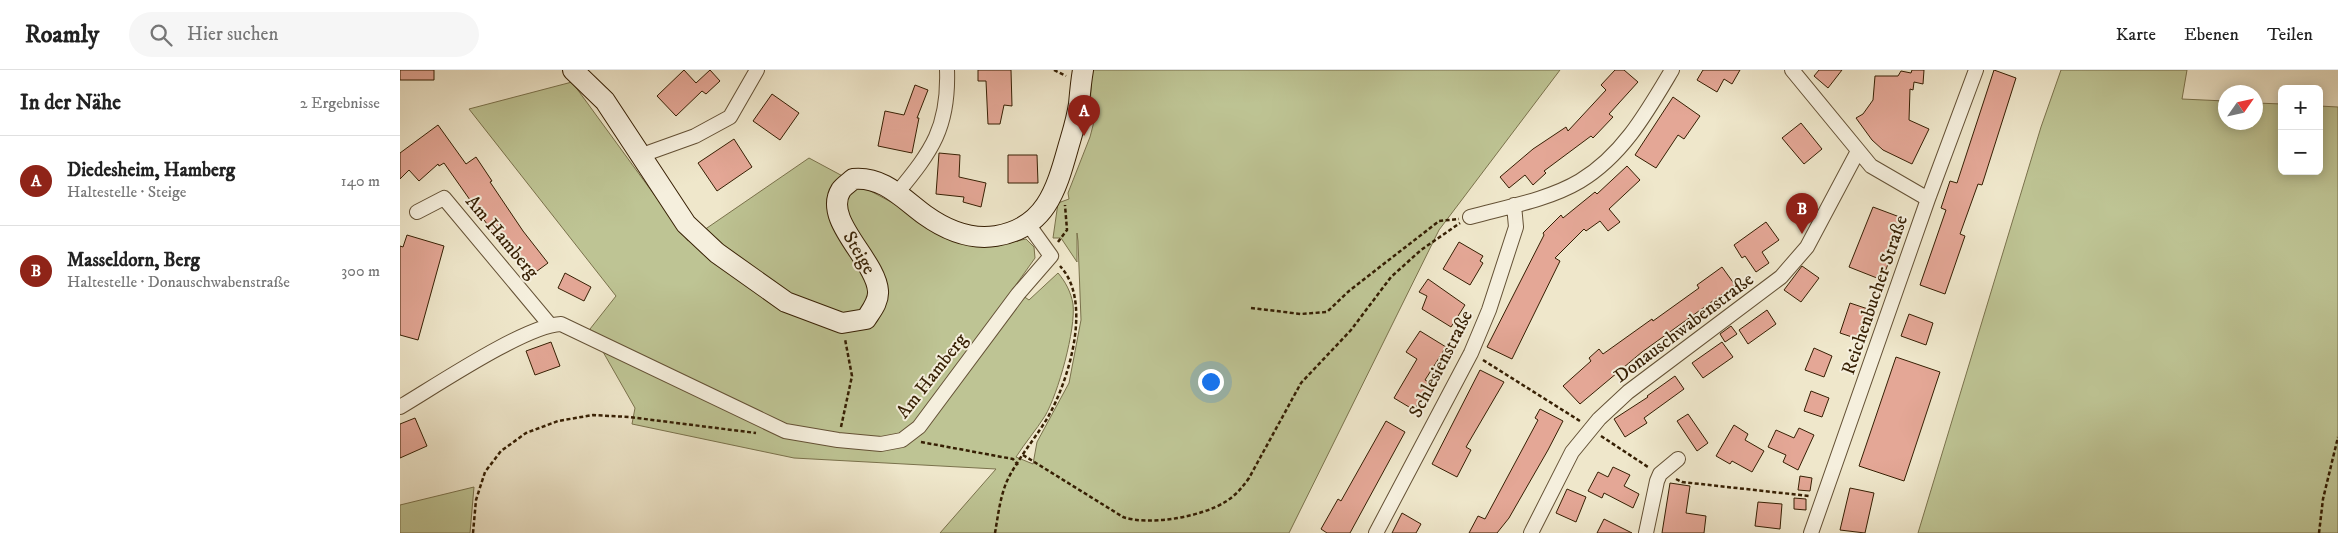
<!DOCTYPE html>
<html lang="de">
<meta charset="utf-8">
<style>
body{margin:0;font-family:"IM FELL DW Pica",serif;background:#f6f6f6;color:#222}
.controls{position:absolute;right:15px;top:15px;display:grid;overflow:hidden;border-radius:8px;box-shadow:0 2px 12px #0003}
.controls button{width:45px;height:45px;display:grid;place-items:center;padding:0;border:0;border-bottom:1px solid #e0e0e0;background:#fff;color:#222;font:25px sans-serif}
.compass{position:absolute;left:1818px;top:15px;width:45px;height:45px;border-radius:50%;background:#fff;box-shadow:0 2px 12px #0003;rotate:56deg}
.you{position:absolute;left:810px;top:311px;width:18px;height:18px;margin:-12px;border:4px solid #fff;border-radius:50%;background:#1a73e8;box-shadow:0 0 0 8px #1a73e833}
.badge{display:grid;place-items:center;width:32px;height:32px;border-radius:50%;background:#8f2418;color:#fff;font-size:16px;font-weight:700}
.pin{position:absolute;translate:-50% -41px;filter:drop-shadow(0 1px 2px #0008)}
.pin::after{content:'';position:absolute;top:26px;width:18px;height:15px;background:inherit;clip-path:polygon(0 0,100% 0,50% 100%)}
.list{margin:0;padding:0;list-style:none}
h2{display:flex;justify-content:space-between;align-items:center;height:65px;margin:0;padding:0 20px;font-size:21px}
h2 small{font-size:16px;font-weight:400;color:#767676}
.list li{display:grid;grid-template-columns:32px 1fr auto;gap:15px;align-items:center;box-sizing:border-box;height:90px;padding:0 20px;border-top:1px solid #e0e0e0}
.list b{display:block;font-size:19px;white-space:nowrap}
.list p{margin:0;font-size:16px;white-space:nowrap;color:#767676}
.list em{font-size:16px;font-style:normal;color:#767676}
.icon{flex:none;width:28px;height:28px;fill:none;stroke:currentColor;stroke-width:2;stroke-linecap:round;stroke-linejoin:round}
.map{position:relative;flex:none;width:1938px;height:463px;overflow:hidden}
header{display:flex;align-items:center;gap:30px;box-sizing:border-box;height:70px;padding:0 25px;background:#fff;border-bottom:1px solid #e0e0e0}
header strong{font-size:24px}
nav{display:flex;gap:28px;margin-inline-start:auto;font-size:18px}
.search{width:350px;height:45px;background:#f6f6f6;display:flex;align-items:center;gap:12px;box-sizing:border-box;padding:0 18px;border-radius:28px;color:#767676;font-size:19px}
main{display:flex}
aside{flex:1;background:#fff}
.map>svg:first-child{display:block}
</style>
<header>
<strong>Roamly</strong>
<div class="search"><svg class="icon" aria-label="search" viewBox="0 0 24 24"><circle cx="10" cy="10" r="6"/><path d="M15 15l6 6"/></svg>Hier suchen</div>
<nav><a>Karte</a><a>Ebenen</a><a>Teilen</a></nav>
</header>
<main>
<aside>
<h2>In der Nähe<small>2 Ergebnisse</small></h2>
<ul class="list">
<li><span class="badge">A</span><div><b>Diedesheim, Hamberg</b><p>Haltestelle · Steige</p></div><em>140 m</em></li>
<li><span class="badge">B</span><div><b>Masseldorn, Berg</b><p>Haltestelle · Donauschwabenstraße</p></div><em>300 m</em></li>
</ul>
</aside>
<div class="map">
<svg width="1938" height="463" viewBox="0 0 1938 463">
<rect width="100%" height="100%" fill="#efe7cb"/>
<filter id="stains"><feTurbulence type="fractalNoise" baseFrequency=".004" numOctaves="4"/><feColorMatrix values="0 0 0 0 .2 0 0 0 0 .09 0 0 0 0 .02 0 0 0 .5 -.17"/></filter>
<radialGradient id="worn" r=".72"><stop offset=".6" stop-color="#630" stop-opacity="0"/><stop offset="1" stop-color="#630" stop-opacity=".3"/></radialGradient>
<path fill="#bec494" stroke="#7a724c" d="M692,0h468l-121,160 -150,303h-349l56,-64 -202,-11 -162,-34 3,-16 -45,-79 26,-33 -147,-187 103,-27 116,159 121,-83 123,66 70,20 24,-5 8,8 1,11 -22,31 16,11 29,-27c7,8 13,19 15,31 3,25 -15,90 -28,112 -9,14 -20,27 -29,41l17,7 4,-22 32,-59 12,-63 -3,-79 -1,-8v29l-16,-24h-8l5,-35 11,-4 -1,-6 22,-56 7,-27 -7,-3z
M1661,0h126l-5,29 43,2 1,21h30v-19l26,1v67h37v-65l19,1v426h-420l123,-406z
M74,417l-4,46h-70v-28z"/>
<path fill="#e4a796" stroke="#361f03" d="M0,0h34v10h-34z
M284,0l12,13 14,-13 10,11 -14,13 -4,-3 -26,25 -19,-20z
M578,0h33l1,36 -8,-1 -4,19h-12l-2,-43h-8z
M1215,0h9l14,12 -29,32 4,3 -20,21 -2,-2 -47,35 2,2 -13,12 -8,-10 -16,13 -9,-11 33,-28 33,-22 2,4 38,-41 -5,-5z
M1303,0h37l-8,14 -8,-5 -7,13 -20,-12z
M1419,0h23l-14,18 -14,-12z
M1512,0h12l-1,14 -9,-2 -1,8 -3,-1 -1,31 20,9 -17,35 -29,-14 -11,-10 -16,-22 7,-4 10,-14 2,-24h23l3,-5 10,2z
M1594,0l22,8 -34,107 -4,-1 -18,50 5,2 -20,58 -25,-9 26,-75 -5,-2 9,-27 7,2z
M515,15l13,5 -11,28h2l-7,35 -34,-7 7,-35 19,4z
M372,24l27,19 -19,27 -27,-19z
M1273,27l27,19 -16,23 -6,-4 -22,33 -21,-13z
M1401,53l21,26 -18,15 -22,-26z
M38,55l28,39 10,-7 16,24 -2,1 33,49 25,32 -19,14 -28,-33 -57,-81 -5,3 -1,-2 -19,17 -10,-11 -9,9v-26z
M334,69l18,28 -35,24 -19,-28z
M539,83l21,2 -1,22 27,6 -5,24 -18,-5 1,-5 -28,-3z
M608,85h29l1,28h-30z
M1227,96l13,14 -31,29 11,13 -12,9 -8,-10 -14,10 -2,-2 -29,29 5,3 -48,98 -25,-12 57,-112 -1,-2 18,-18 2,3 32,-26 2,2z
M1473,137l32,12 -23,61 -33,-13z
M1366,152l13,18 -17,12 7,11 -13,9 -11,-16 -3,2 -8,-13z
M7,165l37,11 -26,94 -18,-5v-89l3,1z
M1059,172l24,14 -3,5 3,2 -13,22 -27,-16z
M1402,196l17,12 -18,24 -17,-12z
M1322,197l13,18 -93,67 -62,52 -17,-18 28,-25 -2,-3 10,-9 4,5 49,-35 1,2 46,-33 -2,-3z
M165,203l26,14 -7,14 -26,-13z
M1028,209l37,26 -14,22 -29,-18 5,-13 -8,-4z
M1450,233l21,7 -10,30 -21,-7z
M1367,240l9,14 -28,20 -9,-14z
M1509,244l24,9 -7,22 -25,-9z
M1331,256l6,8 -12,8 -5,-8z
M1020,261l26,16 -21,33 5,3 -16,27 -20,-12 23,-39 -11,-7z
M151,272l9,24 -25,9 -9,-24z
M1322,272l11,15 -30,21 -11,-15z
M1414,278l18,8 -8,21 -19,-7z
M1496,287l44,15 -36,109 -45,-15z
M1080,300l24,12 -38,65 5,3 -14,27 -25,-13z
M1275,306l9,13 -40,29 3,5 -22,14 -11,-18 34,-22 -1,-1z
M1411,321l18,7 -7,19 -18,-6z
M1140,339l23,12 -15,29 -39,68 -12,15h-28l9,-17 7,3 53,-99 -3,-2z
M1288,344l20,29 -11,8 -20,-30z
M15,348l12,28 -27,12v-34z
M986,351l19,11 -55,101h-23l-6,-4 17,-30 3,2z
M1334,355l14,9 -3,6 19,11 -12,21 -20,-11 -2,3 -14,-8z
M1399,358l15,7 -16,35 -15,-8 3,-7 -18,-8 8,-17 18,8z
M1213,397l17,8 -6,11 15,8 -6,14 -29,-15 -2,5 -14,-7 10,-19 10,5z
M1400,406l12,2 -2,13 -12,-1z
M1270,413l20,3 -4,27 20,3 -2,17h-42z
M1450,418l24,5 -9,40 -25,-3z
M1167,419l19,8 -10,25 -20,-9z
M1394,428l12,1v11l-12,-1z
M1358,432l24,2 -2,25 -25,-3z
M1002,443l19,11 -5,9h-24z
M1204,449l28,14h-35z"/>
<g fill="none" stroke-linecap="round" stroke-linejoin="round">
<defs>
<path id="street" d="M1392,0l79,96 57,33
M242,85l53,-19 35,-19 27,-47
M497,123c35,-42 52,-66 50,-123
M17,142l27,-14 106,127
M1070,147c36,-10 78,-17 110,-36 43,-26 67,-69 92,-111
M0,337c34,-20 126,-82 161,-83l224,107 53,9 43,4 21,-4 17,-13 99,-133 33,-38 -23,-32
M976,463l95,-180 18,-43 27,-83 -2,-22
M1131,463l41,-81 27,-33 29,-27 153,-115 26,-30 51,-96
M1246,463l11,-52 3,-7 18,-15
M1411,463l117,-334 48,-129"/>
<path id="secondary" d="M173,0l32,31 81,123 31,29 69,49 56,21 24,-4c5,-8 13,-17 12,-28 -2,-31 -56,-71 -37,-101 3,-4 8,-7 12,-11 30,-3 49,19 72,36 21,15 46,25 71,21 49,-8 60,-45 72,-88 4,-14 9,-29 11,-44 1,-11 2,-23 4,-34"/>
</defs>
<use href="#street" stroke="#645135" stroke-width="16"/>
<use href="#secondary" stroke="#361f03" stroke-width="22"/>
<path stroke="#361f03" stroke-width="2.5" stroke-dasharray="4 2.5" stroke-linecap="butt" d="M654,0l12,6
M658,172l9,-12 -2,-25
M851,238l50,6 26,-2 22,-21 90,-70 20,-2
M1083,290l97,61
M441,357l11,-51 -7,-37
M1201,366l47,31
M521,372l92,17 5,6
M623,385l100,62c26,9 78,0 102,-15 10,-6 17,-14 24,-24l52,-95 50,-53 40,-53 30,-27 39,-27
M1276,409l6,3 127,14
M73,463l3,-33 9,-28 16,-21 25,-18 32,-12 35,-6 36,2 127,16
M595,463c3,-17 5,-36 12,-52 11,-23 28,-42 41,-64 21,-37 45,-116 12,-151
M1919,463l4,-34 15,-62"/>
<use href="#street" stroke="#f5efdd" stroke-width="14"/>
<use href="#secondary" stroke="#f5efdd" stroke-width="20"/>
</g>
<g text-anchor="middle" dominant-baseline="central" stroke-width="4" stroke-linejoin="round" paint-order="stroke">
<g font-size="19" fill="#361f03" stroke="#f5efdd">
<text transform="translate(102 167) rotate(50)">Am Hamberg</text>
<text transform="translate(459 183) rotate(60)">Steige</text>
<text transform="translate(1475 225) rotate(-71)">Reichenbucher Straße</text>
<text transform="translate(1284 258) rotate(-37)">Donauschwabenstraße</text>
<text transform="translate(1041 294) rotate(-63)">Schlesienstraße</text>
<text transform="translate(532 306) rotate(-52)">Am Hamberg</text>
</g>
</g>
<rect width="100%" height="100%" filter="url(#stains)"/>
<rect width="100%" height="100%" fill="url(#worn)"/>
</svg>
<div class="controls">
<button>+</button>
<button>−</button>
</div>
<svg class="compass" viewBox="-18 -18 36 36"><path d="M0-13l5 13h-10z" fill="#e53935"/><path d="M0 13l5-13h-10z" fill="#767676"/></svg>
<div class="you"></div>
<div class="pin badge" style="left:684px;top:66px">A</div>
<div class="pin badge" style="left:1402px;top:164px">B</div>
</div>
</main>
